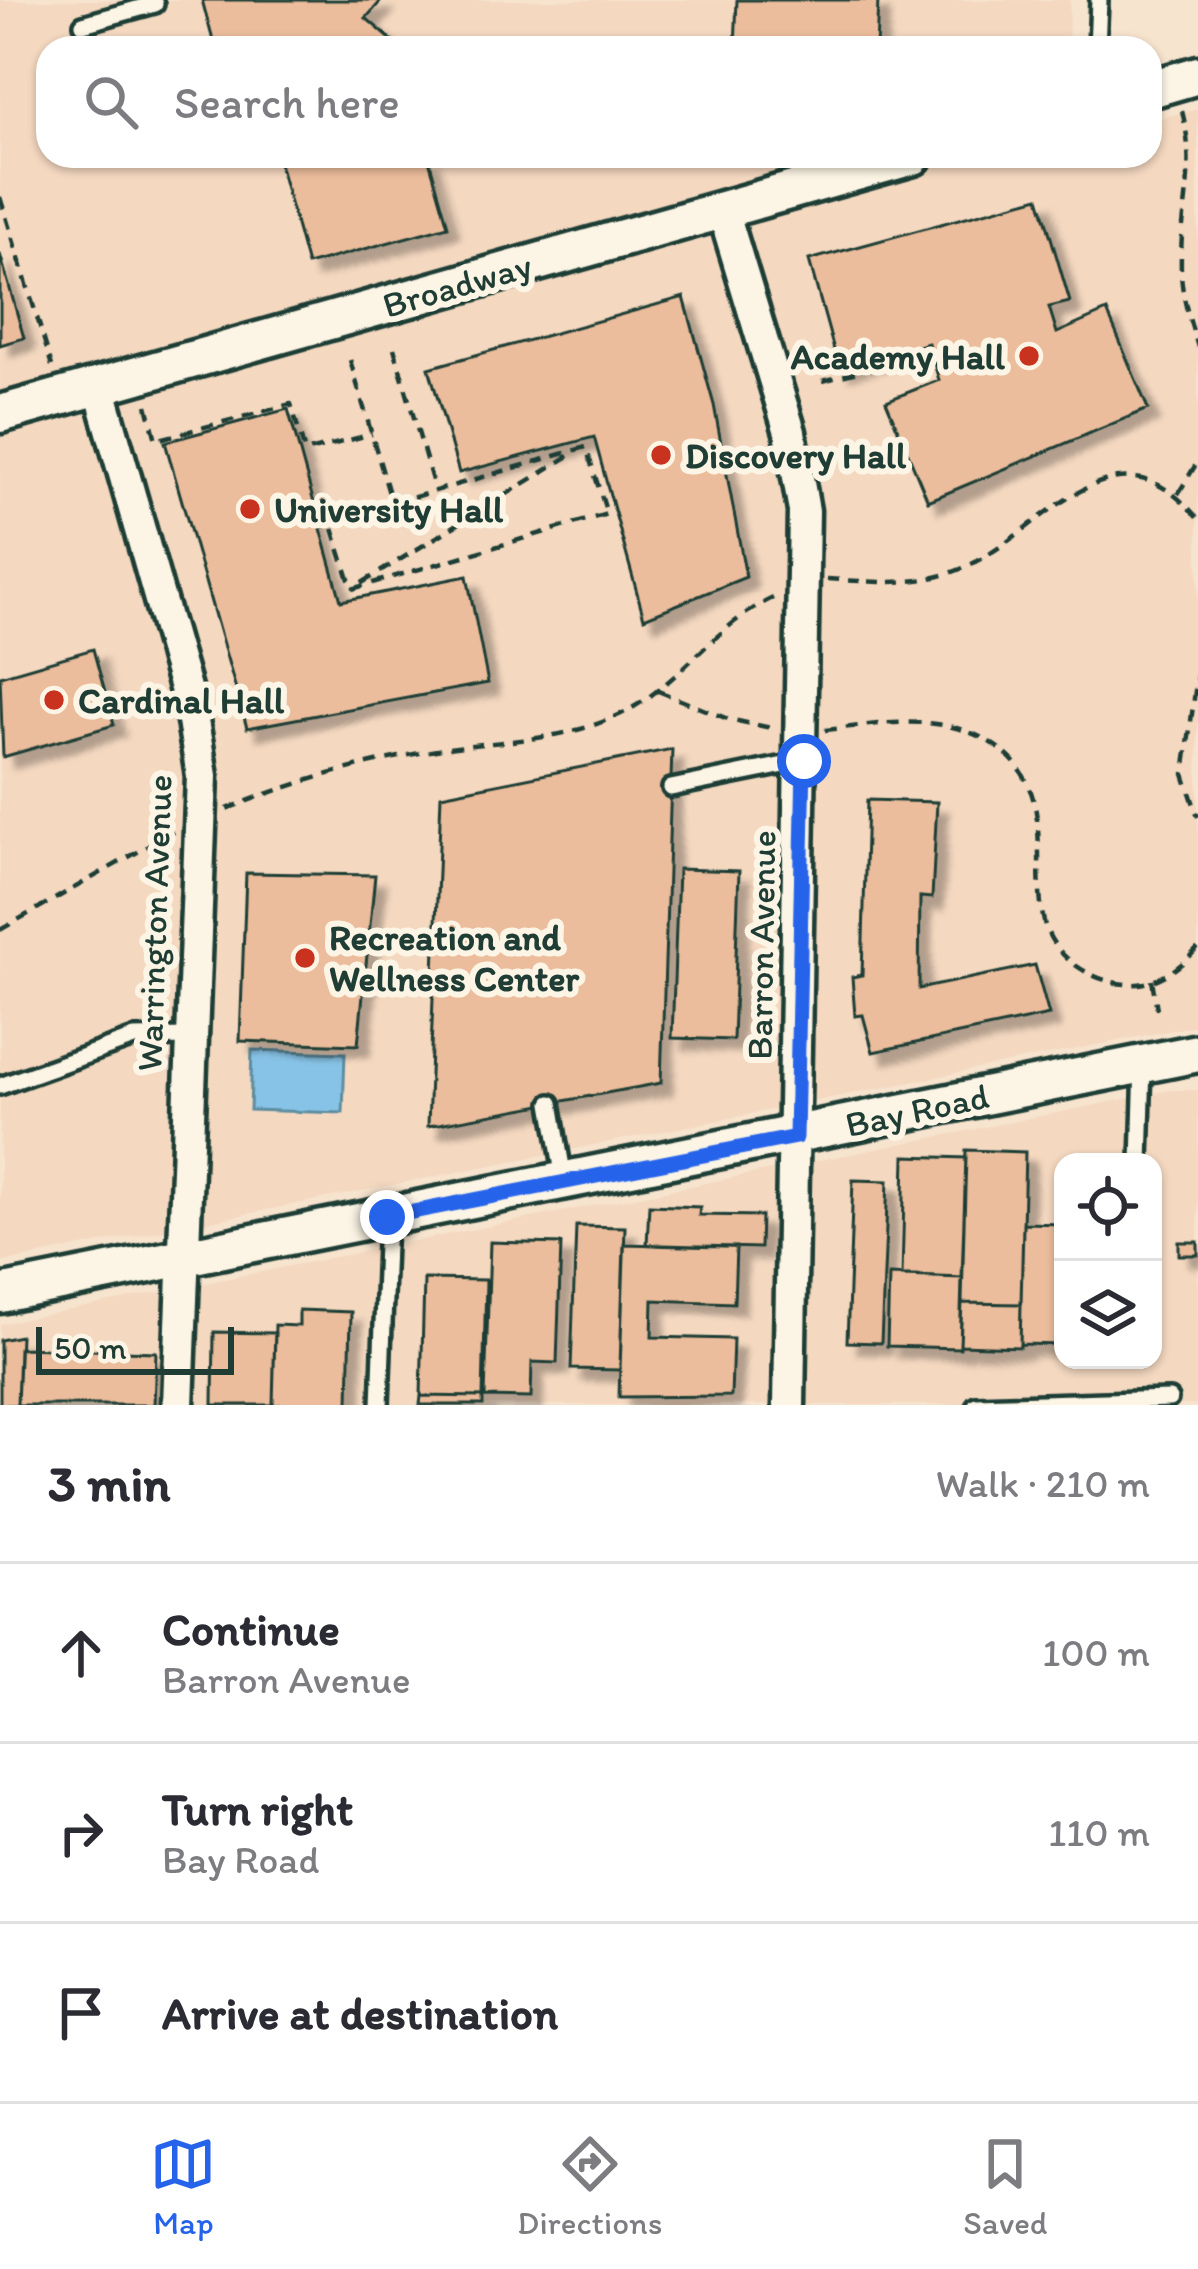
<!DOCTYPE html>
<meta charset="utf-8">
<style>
body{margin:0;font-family:Itim,sans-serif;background:#f7f7f7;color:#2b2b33}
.controls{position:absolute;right:36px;bottom:36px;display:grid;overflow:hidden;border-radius:24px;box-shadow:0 3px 9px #0004}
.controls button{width:108px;height:108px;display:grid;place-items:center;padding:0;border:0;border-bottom:3px solid #e1e1e2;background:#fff;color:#2b2b33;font:60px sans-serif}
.scale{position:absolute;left:36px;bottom:30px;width:198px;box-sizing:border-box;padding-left:12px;border:6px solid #1f3d34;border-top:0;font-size:33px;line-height:42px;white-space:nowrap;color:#1f3d34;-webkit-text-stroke:9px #fcf5e5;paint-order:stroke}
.stop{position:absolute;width:36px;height:36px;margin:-27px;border:9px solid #2563eb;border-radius:50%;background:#fff}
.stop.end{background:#2563eb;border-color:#fff;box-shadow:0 3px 12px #0008}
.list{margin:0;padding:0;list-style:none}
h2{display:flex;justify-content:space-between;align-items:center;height:156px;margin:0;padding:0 48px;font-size:51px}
h2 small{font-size:39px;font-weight:400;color:#7c7c81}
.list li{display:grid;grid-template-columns:78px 1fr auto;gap:36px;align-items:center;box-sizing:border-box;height:180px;padding:0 48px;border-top:3px solid #e1e1e2}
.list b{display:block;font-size:45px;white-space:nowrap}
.list p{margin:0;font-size:39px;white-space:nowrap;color:#7c7c81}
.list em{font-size:39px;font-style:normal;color:#7c7c81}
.icon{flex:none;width:66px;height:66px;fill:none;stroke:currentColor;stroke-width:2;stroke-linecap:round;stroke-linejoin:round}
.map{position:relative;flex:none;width:1198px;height:1405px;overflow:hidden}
.search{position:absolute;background:#fff;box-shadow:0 3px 9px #0004;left:36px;right:36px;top:36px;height:132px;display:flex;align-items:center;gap:30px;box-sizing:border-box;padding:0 42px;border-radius:36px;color:#7c7c81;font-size:45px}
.sheet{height:696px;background:#fff}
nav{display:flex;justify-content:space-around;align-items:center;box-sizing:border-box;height:168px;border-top:3px solid #e1e1e2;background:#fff;font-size:33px;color:#7c7c81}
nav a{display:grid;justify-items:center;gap:6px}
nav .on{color:#2563eb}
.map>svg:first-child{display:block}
</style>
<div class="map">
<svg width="1198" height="1405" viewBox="0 0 1198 1405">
<defs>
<filter id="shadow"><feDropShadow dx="11" dy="11" stdDeviation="3" flood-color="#0004"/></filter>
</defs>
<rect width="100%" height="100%" fill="#f7e4cf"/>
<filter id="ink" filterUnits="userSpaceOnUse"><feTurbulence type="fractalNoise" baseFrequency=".00833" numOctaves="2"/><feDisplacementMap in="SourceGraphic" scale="24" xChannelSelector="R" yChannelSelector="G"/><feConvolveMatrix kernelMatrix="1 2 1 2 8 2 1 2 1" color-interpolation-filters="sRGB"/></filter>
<g filter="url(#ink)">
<path fill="#f4d8c0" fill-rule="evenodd" d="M0,0h1070l-2,48h-1020v108h1102v-36l48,-11v916l-1198,238z
M1171,1090h27v315h-1198v-81zM1063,1162h90v198h-90z"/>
<path fill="#87c3e7" stroke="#5d8d9f" stroke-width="3" d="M252,1050l93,3 -2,60 -93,-3z"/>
<path fill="#ecbd9c" stroke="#1f3d34" stroke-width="3" filter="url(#shadow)" d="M202,0h180l-16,18 35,30h-186z
M737,0h141l-2,48h-141z
M277,156h151l20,70 -141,39z
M1039,197l31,105 -21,5 8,26 50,-22 41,98 -220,92 -42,-100 53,-21 -11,-37 -89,25 -30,-108z
M0,254l24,84 -24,7z
M684,297l30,108 32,172 -102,41 -50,-181 -135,36 -30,-105z
M288,409l53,192 126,-25 21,107 -241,45 -82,-286z
M93,649l21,76 -111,32 -3,-81z
M672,749l-11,334 -233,43 13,-331z
M867,800l70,2 -5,96 -12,-1 -1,92 116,-24 14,50 -176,37 -10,-37 -8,1 -3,-39 10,-2z
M678,869l61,2 -6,169 -61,-2z
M246,873l129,2 -17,170 -118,-4z
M966,1150l59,2 -4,152 -59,-1z
M905,1156l61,2 -4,120 -60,-2z
M853,1180l35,1 -7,162 -34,-1z
M649,1205l51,2 -1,8 62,1 -1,32 -113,-3z
M1023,1223l40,1v121l-43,-1z
M576,1226l49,1 -5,143 -49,-1z
M490,1242l71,2 -4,119 -25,-1 -1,36 -46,-1z
M1179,1242h19v13h-19z
M624,1244l112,3 -2,56 -81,-3 -1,37 81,2 -2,57 -112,1z
M889,1275l73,3 -2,70 -73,-2z
M424,1279l62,1 -3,117 -62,-1z
M962,1303l59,1 -1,43 -60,-2z
M299,1310l52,2 -2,93h-76l2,-80 24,1z
M214,1332l61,1 -2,72h-60z
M20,1336l-3,69h-17v-65z
M19,1348l137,4 -2,53h-137z
M421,1396l62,1v8h-63z"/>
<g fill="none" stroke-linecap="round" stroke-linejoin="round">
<defs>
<path id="service" d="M83,24l72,-20
M1097,48l2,-48
M671,788l133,-27
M0,1086l134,-48 55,-1
M551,1103l13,76
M1140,1162l3,-98
M380,1405l7,-188
M976,1405l193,-6"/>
<path id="minor" d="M723,210l67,222 14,79 -15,894
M99,386l92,323 11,67 -24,629"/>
<path id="tertiary" d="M1150,89l48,-14
M0,414l913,-258
M0,1294l1198,-241"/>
</defs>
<use href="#service" stroke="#1f3d34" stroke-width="24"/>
<use href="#minor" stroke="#1f3d34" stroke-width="39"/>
<use href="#tertiary" stroke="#1f3d34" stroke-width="45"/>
<path stroke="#1f3d34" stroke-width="4.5" stroke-dasharray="12 9" stroke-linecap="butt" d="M1182,111c16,61 -3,101 -1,161 1,26 9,50 17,75
M0,197l52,169
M394,348l41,143 151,-44 21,67 -255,75 -21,-67 104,-31
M350,360l42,144
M823,381l98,-26
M147,405l9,35 135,-36 14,48 67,-18
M1178,494l20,-33
M827,579c47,3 92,8 136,-11 78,-33 151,-153 235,-49
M362,583l210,-129
M1198,668l-14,106 14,43
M658,691l70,28 43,9
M825,730c57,-6 119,-19 169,15 64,42 36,115 50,177 10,40 62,69 101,61 22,-5 38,-19 53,-35
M227,809c72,-29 145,-49 222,-61 56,-8 110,-7 163,-30 63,-26 97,-90 161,-120
M0,930l173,-98
M1152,980l5,29"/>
<use href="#service" stroke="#fcf5e5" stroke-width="15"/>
<use href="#minor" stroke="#fcf5e5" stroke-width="30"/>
<use href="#tertiary" stroke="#fcf5e5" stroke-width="36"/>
</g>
</g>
<g fill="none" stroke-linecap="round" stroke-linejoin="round" filter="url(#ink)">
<path stroke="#2563eb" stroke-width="15" d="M387,1217l409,-80 8,-376"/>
</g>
<g fill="#c8321e" stroke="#fcf5e5" stroke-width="4.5">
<circle cx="1029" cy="356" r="12"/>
<circle cx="661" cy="455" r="12"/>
<circle cx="250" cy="509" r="12"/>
<circle cx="54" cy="700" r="12"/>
<circle cx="305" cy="958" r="12"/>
</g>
<g text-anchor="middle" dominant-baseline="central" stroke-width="12" stroke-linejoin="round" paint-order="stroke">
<g font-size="36" fill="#1f3d34" stroke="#fcf5e5">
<text transform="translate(457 285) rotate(-16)">Broadway</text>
<text transform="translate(154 923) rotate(-88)">Warrington Avenue</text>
<text transform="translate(761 945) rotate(-89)">Barron Avenue</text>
<text transform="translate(917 1110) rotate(-12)">Bay Road</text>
</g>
<g font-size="36" font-weight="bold" fill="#1f3d34" stroke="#fcf5e5" text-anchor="start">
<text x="1005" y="356" text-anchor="end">Academy Hall</text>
<text x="685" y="455">Discovery Hall</text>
<text x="274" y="509">University Hall</text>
<text x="78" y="700">Cardinal Hall</text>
<text x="329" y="937">Recreation and<tspan x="329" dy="41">Wellness Center</tspan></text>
</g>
</g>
</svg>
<div class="controls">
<button><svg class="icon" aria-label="locate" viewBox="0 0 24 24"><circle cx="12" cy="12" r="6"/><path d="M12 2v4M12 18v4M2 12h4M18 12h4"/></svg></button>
<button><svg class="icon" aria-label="layers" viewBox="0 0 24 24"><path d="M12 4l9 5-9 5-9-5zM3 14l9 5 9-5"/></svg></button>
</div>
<div class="scale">50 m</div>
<div class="stop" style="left:804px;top:761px"></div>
<div class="stop end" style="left:387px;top:1217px"></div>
<div class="search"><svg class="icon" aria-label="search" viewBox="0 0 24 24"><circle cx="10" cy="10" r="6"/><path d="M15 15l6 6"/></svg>Search here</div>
</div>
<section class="sheet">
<h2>3 min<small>Walk · 210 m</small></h2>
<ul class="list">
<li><svg class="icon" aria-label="ahead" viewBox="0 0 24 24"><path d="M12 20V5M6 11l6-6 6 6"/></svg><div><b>Continue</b><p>Barron Avenue</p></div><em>100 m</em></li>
<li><svg class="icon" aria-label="right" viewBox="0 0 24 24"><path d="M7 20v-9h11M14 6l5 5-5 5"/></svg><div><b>Turn right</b><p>Bay Road</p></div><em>110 m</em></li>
<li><svg class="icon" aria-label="arrive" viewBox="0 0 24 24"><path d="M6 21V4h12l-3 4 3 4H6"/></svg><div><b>Arrive at destination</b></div></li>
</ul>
</section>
<nav>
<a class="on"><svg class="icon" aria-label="map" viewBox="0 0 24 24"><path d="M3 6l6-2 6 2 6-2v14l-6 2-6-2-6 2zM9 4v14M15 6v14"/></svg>Map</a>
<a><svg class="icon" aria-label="directions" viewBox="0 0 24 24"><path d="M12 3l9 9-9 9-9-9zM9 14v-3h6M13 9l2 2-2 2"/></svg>Directions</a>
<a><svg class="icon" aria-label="saved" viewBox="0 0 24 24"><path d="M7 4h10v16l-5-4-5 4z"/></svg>Saved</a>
</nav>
